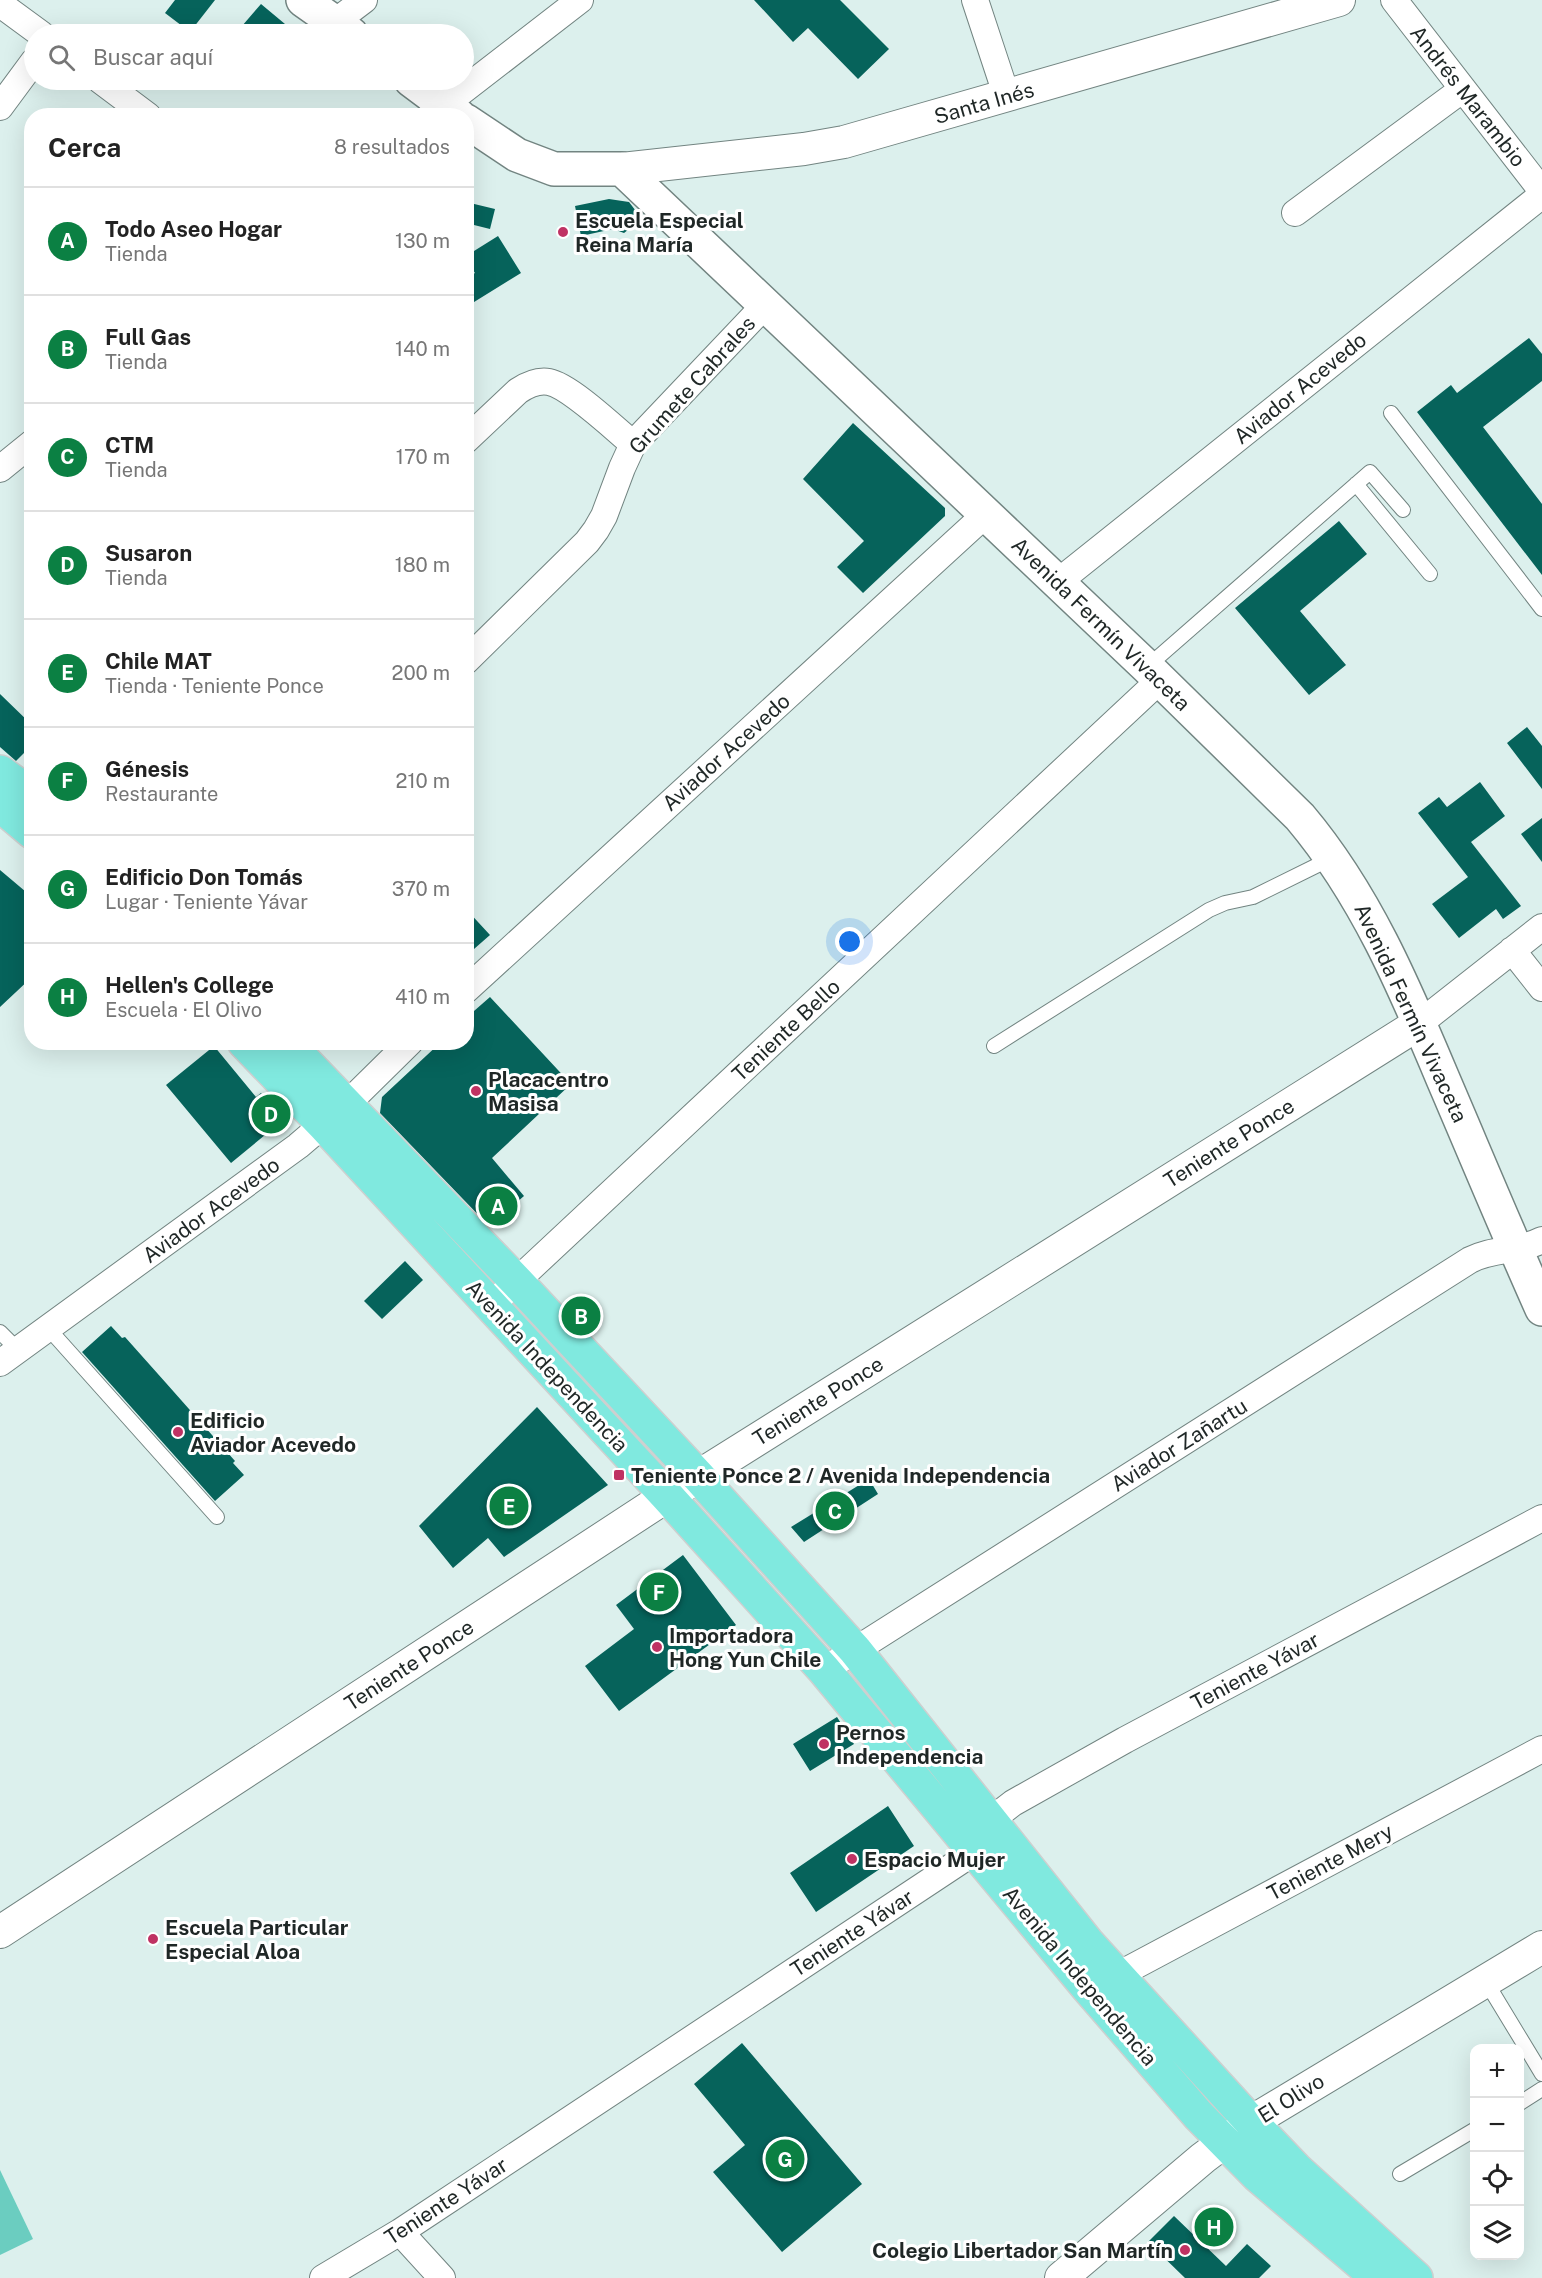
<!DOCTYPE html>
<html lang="es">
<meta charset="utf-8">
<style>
body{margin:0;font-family:"Public Sans",sans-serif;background:#f6f6f6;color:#222}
.controls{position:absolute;right:18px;bottom:18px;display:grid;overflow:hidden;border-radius:12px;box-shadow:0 6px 24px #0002}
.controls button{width:54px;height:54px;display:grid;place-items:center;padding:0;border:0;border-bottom:2px solid #e0e0e0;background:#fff;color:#222;font:30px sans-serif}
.you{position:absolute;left:850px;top:942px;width:21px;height:21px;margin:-15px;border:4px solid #fff;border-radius:50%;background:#1a73e8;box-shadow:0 0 0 9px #1a73e833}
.badge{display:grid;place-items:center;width:39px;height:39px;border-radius:50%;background:#0b8043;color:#fff;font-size:20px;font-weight:700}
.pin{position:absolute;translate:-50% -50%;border:3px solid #fff;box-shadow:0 2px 6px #0006}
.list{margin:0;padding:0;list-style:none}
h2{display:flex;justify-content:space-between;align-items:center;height:78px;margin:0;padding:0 24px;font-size:26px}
h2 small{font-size:20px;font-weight:400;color:#767676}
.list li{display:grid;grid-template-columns:39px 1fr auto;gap:18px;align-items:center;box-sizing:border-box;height:108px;padding:0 24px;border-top:2px solid #e0e0e0}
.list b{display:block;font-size:22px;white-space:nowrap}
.list p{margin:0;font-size:20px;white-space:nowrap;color:#767676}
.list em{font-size:20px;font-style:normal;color:#767676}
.icon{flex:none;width:33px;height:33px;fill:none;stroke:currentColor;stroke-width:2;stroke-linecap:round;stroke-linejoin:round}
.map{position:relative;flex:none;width:1542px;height:2278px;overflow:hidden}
.search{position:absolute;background:#fff;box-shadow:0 6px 24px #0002;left:24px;top:24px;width:450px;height:66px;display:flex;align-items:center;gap:15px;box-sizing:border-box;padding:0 21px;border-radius:33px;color:#767676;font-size:22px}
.panel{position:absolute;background:#fff;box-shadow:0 6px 24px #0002;left:24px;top:108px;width:450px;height:942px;border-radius:24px}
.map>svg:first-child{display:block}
</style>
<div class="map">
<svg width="1542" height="2278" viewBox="0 0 1542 2278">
<rect width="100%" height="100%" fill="#dcf0ed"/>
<path fill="#6bcdc0" d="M0,2170l33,69 -33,16z"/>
<path fill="#06635b" d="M175,0h40l-25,32 -25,-19z
M754,0h86l49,49 -31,30 -50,-51 -15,14z
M261,4l36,30h-46l-9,-8z
M609,199l20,3 13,17 -18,14 -11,-4 -32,7 -6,-30z
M466,202l29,7 -5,20 -24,-6z
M498,236l23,37 -55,34v-29l9,-5 -9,-13v-4z
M1529,338l13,16v27l-59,46 59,77v71l-125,-163 34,-27 6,8z
M853,423l92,85v8l-82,77 -26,-26 27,-26 -61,-62z
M1339,521l28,33 -67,57 46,54 -37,30 -74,-87z
M0,694l32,31v20l-16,16 -16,-14z
M1527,727l15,19v43l-35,-46z
M1480,782l25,34 -34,26 50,64 -18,13 -7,-10 -37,29 -27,-34 36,-27 -50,-64 21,-16 8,10z
M1542,818v44l-21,-28z
M0,870l32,27v80l-32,30z
M466,909l24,26 -24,21z
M490,997l81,87 -79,74 32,38 -35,30 -109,-113 2,-16 59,-55h25v-24z
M214,1046l42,51 5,-4 19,23 -4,10 -45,37 -65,-78z
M405,1261l18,19 -41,39 -18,-18z
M111,1326l11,12 3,-1 41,46 69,78 -2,2 11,12 -29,26 -133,-149z
M537,1407l71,78 -104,72 -16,-19 -35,30 -34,-42z
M869,1479l9,15 -74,48 -13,-15z
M683,1555l53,70 -117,86 -34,-45 49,-37 -18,-24z
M837,1717l17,27 -44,27 -17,-27z
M888,1806l26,40 -98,66 -26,-39z
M742,2043l120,141 -80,68 -69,-80 32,-27 -51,-61z
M1174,2216l52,50 21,-22 24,22 -12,12h-74l-37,-36z"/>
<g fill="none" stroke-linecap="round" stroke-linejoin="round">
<defs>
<path id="service" d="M1391,413l151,196
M1356,484l74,90
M1147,667l223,-195 33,38
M994,1046l215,-136 16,-7 28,-6 79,-39
M48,1328l169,189
M0,1332l18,18
M1485,1980l57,94
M1520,2103l22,-14
M1400,2174l74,-44"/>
<path id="minor" d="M975,0l32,97
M1394,0l148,191
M0,4l41,30
M335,22l29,-22
M100,80l48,36
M0,107l34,-46
M430,116l150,-116
M1295,213l168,-124
M466,440l52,-49c9,-6 20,-11 31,-9 21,4 66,47 84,62
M0,469l32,-26
M1058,582l484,-387
M466,661l121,-119 9,-12 8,-14 18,-48 11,-24 132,-139
M1512,950l30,38
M466,990l520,-476
M1420,1023l122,-96
M491,1305l669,-625
M0,1363l298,-217 48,-41 64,-63
M824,1670l646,-410c23,-12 49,-8 72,-20
M1118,1975l424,-226
M400,2232l42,46
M323,2278l77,-46 562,-372 29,-40 22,-17 112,-63 417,-222"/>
<path id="tertiary" d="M622,169l182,-20 40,-7 495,-142
M0,1932l667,-436 753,-473
M1061,2278l142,-120 48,-36 291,-175"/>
<path id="secondary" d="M303,0l48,34
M411,80l48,36
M466,121l51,34 37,14h68l525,498 153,150c65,77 104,169 143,262 33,77 65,154 99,230"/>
<path id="primary" d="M0,772l32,23
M0,805l32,27
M244,1042l80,83 343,371 157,174 264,318 111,128 58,59 121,103
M286,1042l231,240 181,194 157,174 232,292 164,180 45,47 120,109"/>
</defs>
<use href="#service" stroke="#728481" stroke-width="16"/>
<use href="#minor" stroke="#728481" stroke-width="28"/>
<use href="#tertiary" stroke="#728481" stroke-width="34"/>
<use href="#secondary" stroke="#728481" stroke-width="36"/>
<use href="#primary" stroke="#cecfcf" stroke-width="36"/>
<use href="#service" stroke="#fff" stroke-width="14"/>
<use href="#minor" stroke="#fff" stroke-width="26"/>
<use href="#tertiary" stroke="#fff" stroke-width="32"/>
<use href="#secondary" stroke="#fff" stroke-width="33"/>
<use href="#primary" stroke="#80e9df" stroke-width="33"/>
</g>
<g fill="#bf3263" stroke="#fff" stroke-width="2">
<circle cx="563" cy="232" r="6"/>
<circle cx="476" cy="1091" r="6"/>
<circle cx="178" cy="1432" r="6"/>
<rect x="613" y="1469" width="12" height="12" rx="3"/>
<circle cx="657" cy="1647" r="6"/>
<circle cx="824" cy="1744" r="6"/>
<circle cx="852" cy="1859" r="6"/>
<circle cx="153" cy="1939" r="6"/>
<circle cx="1185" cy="2250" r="6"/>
</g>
<g text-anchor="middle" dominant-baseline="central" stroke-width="6" stroke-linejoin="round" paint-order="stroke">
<g font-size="21" fill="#1f2726" stroke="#fff">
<text transform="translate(1468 96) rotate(52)">Andrés Marambio</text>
<text transform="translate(984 103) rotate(-16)">Santa Inés</text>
<text transform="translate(692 385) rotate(-48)">Grumete Cabrales</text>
<text transform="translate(1300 388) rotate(-39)">Aviador Acevedo</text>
<text transform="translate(1101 624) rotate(44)">Avenida Fermín Vivaceta</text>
<text transform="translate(726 752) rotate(-42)">Aviador Acevedo</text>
<text transform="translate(1411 1013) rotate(65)">Avenida Fermín Vivaceta</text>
<text transform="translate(786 1030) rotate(-43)">Teniente Bello</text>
<text transform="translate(1229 1143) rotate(-32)">Teniente Ponce</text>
<text transform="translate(211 1210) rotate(-36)">Aviador Acevedo</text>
<text transform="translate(547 1366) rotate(47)">Avenida Independencia</text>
<text transform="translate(818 1401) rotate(-32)">Teniente Ponce</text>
<text transform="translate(1179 1445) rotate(-32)">Aviador Zañartu</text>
<text transform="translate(409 1665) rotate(-33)">Teniente Ponce</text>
<text transform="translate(1255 1671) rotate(-28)">Teniente Yávar</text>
<text transform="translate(1330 1862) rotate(-28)">Teniente Mery</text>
<text transform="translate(852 1933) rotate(-33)">Teniente Yávar</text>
<text transform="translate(1080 1976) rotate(50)">Avenida Independencia</text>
<text transform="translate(1291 2098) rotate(-32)">El Olivo</text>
<text transform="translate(446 2201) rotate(-33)">Teniente Yávar</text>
</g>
<g font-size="21" font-weight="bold" fill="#1f2726" stroke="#fff" text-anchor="start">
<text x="575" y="220">Escuela Especial<tspan x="575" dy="24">Reina María</tspan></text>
<text x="488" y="1079">Placacentro<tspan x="488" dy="24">Masisa</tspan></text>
<text x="190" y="1420">Edificio<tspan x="190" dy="24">Aviador Acevedo</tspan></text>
<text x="631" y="1475">Teniente Ponce 2 / Avenida Independencia</text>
<text x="669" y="1635">Importadora<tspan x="669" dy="24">Hong Yun Chile</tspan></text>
<text x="836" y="1732">Pernos<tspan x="836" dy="24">Independencia</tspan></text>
<text x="864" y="1859">Espacio Mujer</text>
<text x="165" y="1927">Escuela Particular<tspan x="165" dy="24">Especial Aloa</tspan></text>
<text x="1173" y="2250" text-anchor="end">Colegio Libertador San Martín</text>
</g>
</g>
</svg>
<div class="controls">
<button>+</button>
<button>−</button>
<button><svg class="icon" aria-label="locate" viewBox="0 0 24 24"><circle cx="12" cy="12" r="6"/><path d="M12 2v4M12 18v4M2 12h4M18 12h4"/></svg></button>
<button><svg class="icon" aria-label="layers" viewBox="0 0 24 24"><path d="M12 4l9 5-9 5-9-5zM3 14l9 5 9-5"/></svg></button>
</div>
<div class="you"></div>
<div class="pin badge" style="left:498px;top:1206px">A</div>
<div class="pin badge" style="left:581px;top:1316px">B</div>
<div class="pin badge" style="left:835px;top:1511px">C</div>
<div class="pin badge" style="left:271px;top:1114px">D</div>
<div class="pin badge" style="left:509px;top:1506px">E</div>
<div class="pin badge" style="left:659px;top:1592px">F</div>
<div class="pin badge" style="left:785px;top:2159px">G</div>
<div class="pin badge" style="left:1214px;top:2227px">H</div>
<div class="search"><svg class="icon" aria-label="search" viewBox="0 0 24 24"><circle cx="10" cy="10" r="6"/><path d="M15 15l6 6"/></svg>Buscar aquí</div>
<section class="panel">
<h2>Cerca<small>8 resultados</small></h2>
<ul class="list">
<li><span class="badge">A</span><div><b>Todo Aseo Hogar</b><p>Tienda</p></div><em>130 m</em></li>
<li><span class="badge">B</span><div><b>Full Gas</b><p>Tienda</p></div><em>140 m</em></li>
<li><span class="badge">C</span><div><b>CTM</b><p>Tienda</p></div><em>170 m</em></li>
<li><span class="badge">D</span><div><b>Susaron</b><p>Tienda</p></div><em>180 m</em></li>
<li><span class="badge">E</span><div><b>Chile MAT</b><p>Tienda · Teniente Ponce</p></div><em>200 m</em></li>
<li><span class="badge">F</span><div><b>Génesis</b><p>Restaurante</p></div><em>210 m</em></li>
<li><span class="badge">G</span><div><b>Edificio Don Tomás</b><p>Lugar · Teniente Yávar</p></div><em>370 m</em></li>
<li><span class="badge">H</span><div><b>Hellen's College</b><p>Escuela · El Olivo</p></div><em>410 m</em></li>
</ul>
</section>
</div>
